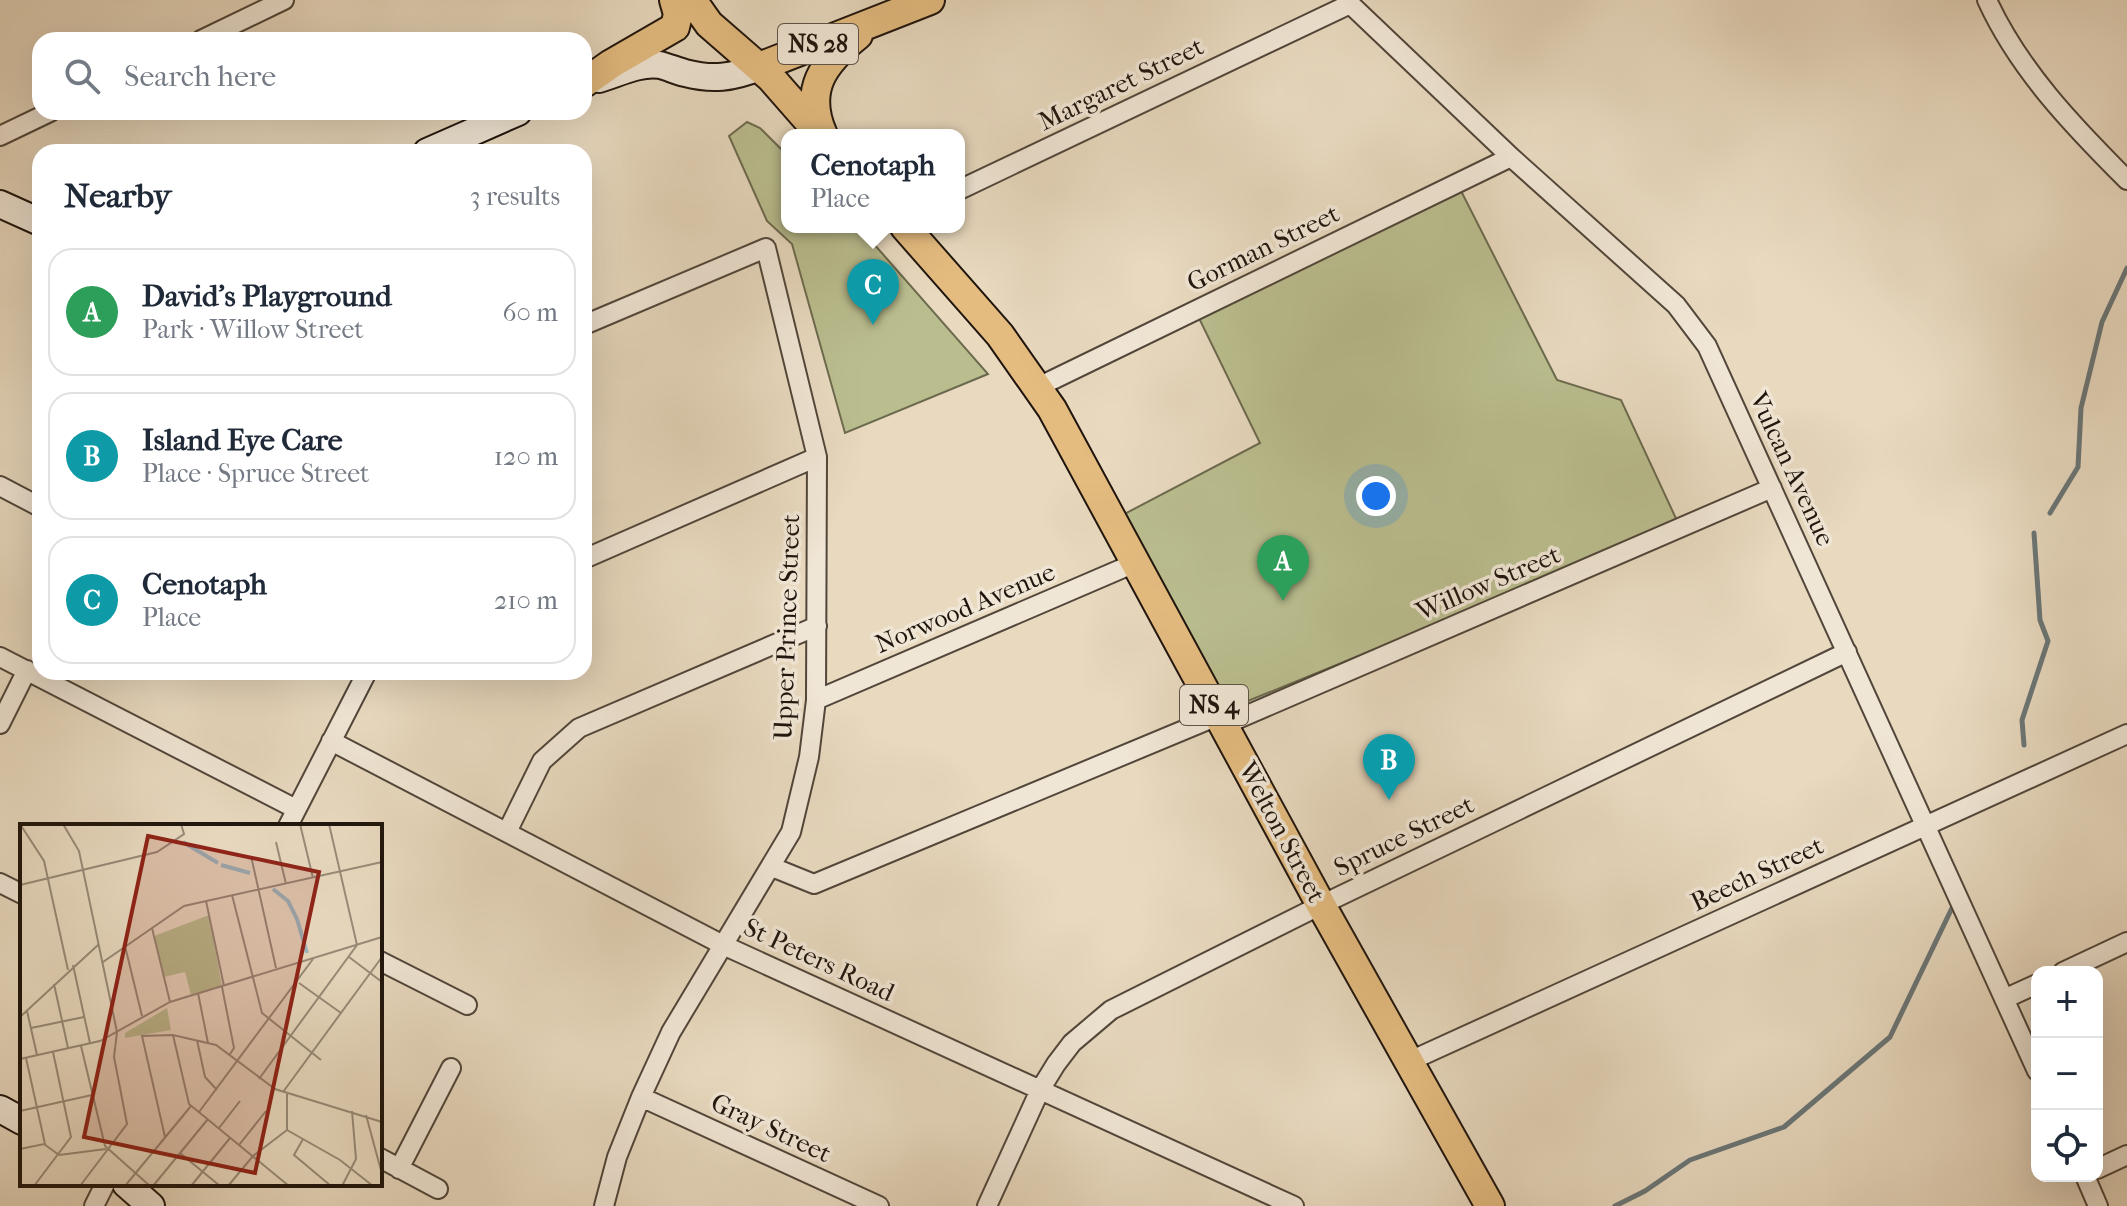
<!DOCTYPE html>
<meta charset="utf-8">
<style>
body{margin:0;font-family:"IM FELL French Canon",serif;background:#f2f2f3;color:#1f2937}
.controls{position:absolute;right:24px;bottom:24px;display:grid;overflow:hidden;border-radius:16px;box-shadow:0 8px 32px #0002}
.controls button{width:72px;height:72px;display:grid;place-items:center;padding:0;border:0;border-bottom:2px solid #e0e1e3;background:#fff;color:#1f2937;font:40px sans-serif}
.you{position:absolute;left:1376px;top:496px;width:28px;height:28px;margin:-20px;border:6px solid #fff;border-radius:50%;background:#1a73e8;box-shadow:0 0 0 12px #1a73e833}
.badge{display:grid;place-items:center;width:52px;height:52px;border-radius:50%;background:#db2777;color:#fff;font-size:26px;font-weight:700}
.pin{position:absolute;translate:-50% -66px;filter:drop-shadow(0 2px 4px #0008)}
.pin::after{content:'';position:absolute;top:42px;width:28px;height:24px;background:inherit;clip-path:polygon(0 0,100% 0,50% 100%)}
.popup{position:absolute;left:781px;top:129px;width:184px;height:104px;box-sizing:border-box;display:grid;place-content:center;border-radius:16px;background:#fff;filter:drop-shadow(0 2px 6px #0005);font-size:26px;white-space:nowrap;color:#747a83}
.popup b{font-size:30px;color:#1f2937}
.popup::after{content:'';position:absolute;left:50%;top:100%;margin-left:-16px;border:16px solid transparent;border-top-color:#fff}
.list{margin:0;padding:0;list-style:none}
h2{display:flex;justify-content:space-between;align-items:center;height:104px;margin:0;padding:0 32px;font-size:34px}
h2 small{font-size:26px;font-weight:400;color:#747a83}
.list li{display:grid;grid-template-columns:52px 1fr auto;gap:24px;align-items:center;box-sizing:border-box;height:128px;margin:0 16px 16px;padding:0 16px;border:2px solid #e0e1e3;border-radius:24px}
.list b{display:block;font-size:30px;white-space:nowrap}
.list p{margin:0;font-size:26px;white-space:nowrap;color:#747a83}
.list em{font-size:26px;font-style:normal;color:#747a83}
.icon{flex:none;width:44px;height:44px;fill:none;stroke:currentColor;stroke-width:2;stroke-linecap:round;stroke-linejoin:round}
.map{position:relative;flex:none;width:2127px;height:1206px;overflow:hidden}
.search{position:absolute;background:#fff;box-shadow:0 8px 32px #0002;left:32px;top:32px;width:560px;height:88px;display:flex;align-items:center;gap:20px;box-sizing:border-box;padding:0 28px;border-radius:24px;color:#747a83;font-size:30px}
.panel{position:absolute;background:#fff;box-shadow:0 8px 32px #0002;left:32px;top:144px;width:560px;height:536px;border-radius:24px}
.map>svg:first-child{display:block}
</style>
<div class="map">
<svg width="2127" height="1206" viewBox="0 0 2127 1206">
<rect width="100%" height="100%" fill="#e8d9bf"/>
<filter id="stains"><feTurbulence type="fractalNoise" baseFrequency=".0025" numOctaves="4"/><feColorMatrix values="0 0 0 0 .2 0 0 0 0 .09 0 0 0 0 .02 0 0 0 .5 -.17"/></filter>
<radialGradient id="worn" r=".72"><stop offset=".6" stop-color="#630" stop-opacity="0"/><stop offset="1" stop-color="#630" stop-opacity=".3"/></radialGradient>
<path fill="#babe8f" stroke="#6c6a4e" stroke-width="2" d="M747,122l13,6 27,27v72h72l129,147 -143,59 -53,-189 -25,-23 -38,-85z
M1457,183l100,197 64,20 58,125 -463,189 -103,-194 147,-77 -65,-133z"/>
<g fill="none" stroke-linecap="round" stroke-linejoin="round">
<path stroke="#6a7677" stroke-width="5" d="M2050,513l28,-46 3,-59 21,-86 25,-54
M2024,745l-2,-25 26,-79 -8,-21 -6,-87
M1615,1206l30,-15 45,-31 94,-33 106,-90 62,-129"/>
<defs>
<path id="street" d="M1346,0l165,157 165,148 31,41 330,725
M1987,0c32,70 86,126 140,180
M201,40l83,-40
M0,136l50,-24
M959,190l391,-186
M584,325l182,-77 51,209 -1,243 -7,57 -18,75 -120,200 -30,65 -24,60 -13,49
M1038,387l473,-230
M0,486l40,21
M584,559l233,-102
M0,657l296,152
M816,700l319,-137
M0,724l27,-54
M1224,725l548,-237
M331,741l392,204 571,261
M288,826l79,-154
M507,832l35,-71 37,-33 238,-102
M772,867l42,17 406,-169
M0,883l22,11
M380,961l87,44
M2063,972l64,-30
M2004,999l33,-15
M1410,1061l717,-327
M641,1097l238,109
M380,1158l58,31
M399,1169l52,-101
M2097,1169l30,-14
M2085,1176l13,30
M94,1206l11,-22
M987,1206l53,-116 16,-26 16,-21 39,-33 210,-105 526,-253"/>
<path id="secondary" d="M599,79c20,-6 40,-17 61,-14 8,2 17,6 25,8 27,7 47,5 74,-6
M427,152l91,-40
M0,204l40,18
M0,1109l22,12
M126,1184l25,22"/>
<path id="primary" d="M692,0l17,24 62,54 50,57
M759,67l171,-67
M584,83l27,-19 64,-37 3,-13 -4,-14
M823,135c-20,-45 0,-72 35,-100
M905,227l95,108 52,74 269,496 169,301"/>
</defs>
<use href="#street" stroke="#51463a" stroke-width="22"/>
<use href="#secondary" stroke="#1f150d" stroke-width="30"/>
<use href="#primary" stroke="#1f150d" stroke-width="32"/>
<use href="#street" stroke="#f0e6d5" stroke-width="18"/>
<use href="#secondary" stroke="#f0e6d5" stroke-width="26"/>
<use href="#primary" stroke="#e4bc80" stroke-width="28"/>
</g>
<g text-anchor="middle" dominant-baseline="central" stroke-width="7" stroke-linejoin="round" paint-order="stroke">
<g fill="#f0e6d5" stroke="#5e5449" stroke-width="2">
<rect x="778" y="24" width="80" height="40" rx="6"/>
<rect x="1180" y="685" width="68" height="40" rx="6"/>
</g>
<g font-size="24" font-weight="bold" fill="#1f150d">
<text x="818" y="44">NS 28</text>
<text x="1214" y="705">NS 4</text>
</g>
<g font-size="26" fill="#1f150d" stroke="#f0e6d5">
<text transform="translate(1121 84) rotate(-26)">Margaret Street</text>
<text transform="translate(1263 248) rotate(-26)">Gorman Street</text>
<text transform="translate(1792 469) rotate(65)">Vulcan Avenue</text>
<text transform="translate(1488 583) rotate(-23)">Willow Street</text>
<text transform="translate(965 608) rotate(-23)">Norwood Avenue</text>
<text transform="translate(787 627) rotate(-88)">Upper Prince Street</text>
<text transform="translate(1282 832) rotate(62)">Welton Street</text>
<text transform="translate(1404 836) rotate(-26)">Spruce Street</text>
<text transform="translate(1757 874) rotate(-25)">Beech Street</text>
<text transform="translate(819 960) rotate(25)">St Peters Road</text>
<text transform="translate(771 1128) rotate(25)">Gray Street</text>
</g>
</g>
<g transform="translate(20 824)">
<rect width="362" height="362" fill="#e8d9bf"/>
<path d="M189,91l13,71 -31,9 -6,-23 -21,5 -10,-41zM147,184l4,22 -46,8v-5z" fill="#babe8f"/>
<path fill="none" stroke="#9cb7bd" stroke-width="4" d="M163,18l35,21M201,41l29,8M253,65l15,12 9,18 10,34"/>
<path fill="none" stroke="#988b78" stroke-width="2" d="M0,0l24,37 24,109M43,0l16,27 38,181M280,0l13,54M256,18l10,42M231,32l25,112M0,61l137,-33 27,-18 -3,-10M212,71l30,118 59,47M186,77l18,85M132,104l18,74M105,122l17,70M329,133l33,25M83,138l81,-56 198,-44M53,141l17,78M279,159l42,30M34,160l14,64M202,163l12,61 -4,6M178,169l10,50M7,187l10,44M0,193l78,-72M11,204l53,-11M153,211l16,69 100,82M177,216l8,37 12,13M61,222l24,100 45,40M6,234l19,86M0,235l80,-18 70,-39 212,-65M239,255l98,-134 -28,-121M263,268l99,-135M267,270v36M0,287l72,-16M179,288l114,-153M346,291l16,59M199,304l21,-27M267,306l53,30 33,26M145,313l-23,-101 31,-1 43,10 59,44 107,33M283,315l-9,16 37,31M219,321l27,-34M0,325l24,-5 15,11M160,329l40,33M39,331l47,-6M14,362l37,-49 -18,-85M60,362l47,-62 -13,-67 3,-25M105,362l66,-80M133,362l55,-67M171,362l39,-48M208,362l25,-30 34,-26M322,362l14,-27 -4,-48"/>
<path fill="#8f2418" fill-opacity="0.15" stroke="#8f2418" stroke-width="4" d="M128,12l171,36 -64,301 -171,-36z"/>
<rect width="362" height="362" fill="none" stroke="#1f150d" stroke-width="4"/>
</g>
<rect width="100%" height="100%" filter="url(#stains)"/>
<rect width="100%" height="100%" fill="url(#worn)"/>
</svg>
<div class="controls">
<button>+</button>
<button>−</button>
<button><svg class="icon" aria-label="locate" viewBox="0 0 24 24"><circle cx="12" cy="12" r="6"/><path d="M12 2v4M12 18v4M2 12h4M18 12h4"/></svg></button>
</div>
<div class="you"></div>
<div class="pin badge" style="left:1283px;top:601px;background:#2e9e5b">A</div>
<div class="pin badge" style="left:1389px;top:800px;background:#0f9aa8">B</div>
<div class="pin badge" style="left:873px;top:325px;background:#0f9aa8">C</div>
<div class="popup"><b>Cenotaph</b>Place</div>
<div class="search"><svg class="icon" aria-label="search" viewBox="0 0 24 24"><circle cx="10" cy="10" r="6"/><path d="M15 15l6 6"/></svg>Search here</div>
<section class="panel">
<h2>Nearby<small>3 results</small></h2>
<ul class="list">
<li><span class="badge" style="background:#2e9e5b">A</span><div><b>David's Playground</b><p>Park · Willow Street</p></div><em>60 m</em></li>
<li><span class="badge" style="background:#0f9aa8">B</span><div><b>Island Eye Care</b><p>Place · Spruce Street</p></div><em>120 m</em></li>
<li><span class="badge" style="background:#0f9aa8">C</span><div><b>Cenotaph</b><p>Place</p></div><em>210 m</em></li>
</ul>
</section>
</div>
